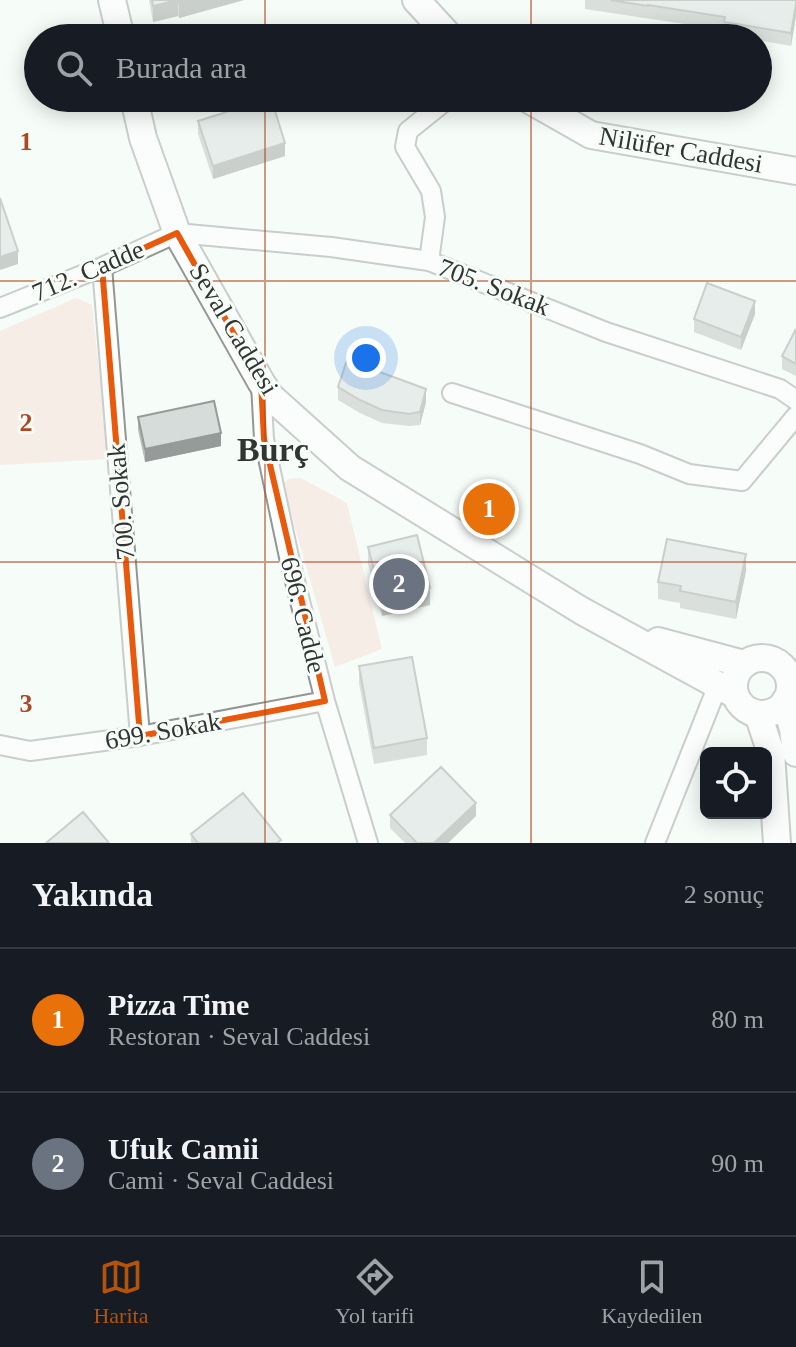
<!DOCTYPE html>
<html lang="tr">
<meta charset="utf-8">
<style>
body{margin:0;font-family:"Times New Roman",serif;background:#20242c;color:#f1f3f6}
.controls{position:absolute;right:24px;bottom:24px;display:grid;overflow:hidden;border-radius:12px;box-shadow:0 4px 20px #0003}
.controls button{width:72px;height:72px;display:grid;place-items:center;padding:0;border:0;border-bottom:2px solid #363941;background:#171b24;color:#f1f3f6;font:40px sans-serif}
.you{position:absolute;left:366px;top:358px;width:28px;height:28px;margin:-20px;border:6px solid #fff;border-radius:50%;background:#1a73e8;box-shadow:0 0 0 12px #1a73e833}
.badge{display:grid;place-items:center;width:52px;height:52px;border-radius:50%;background:#b45309;color:#fff;font-size:26px;font-weight:700}
.pin{position:absolute;translate:-50% -50%;border:4px solid #fff;box-shadow:0 2px 8px #0006}
.list{margin:0;padding:0;list-style:none}
h2{display:flex;justify-content:space-between;align-items:center;height:104px;margin:0;padding:0 32px;font-size:34px}
h2 small{font-size:26px;font-weight:400;color:#9ea1a6}
.list li{display:grid;grid-template-columns:52px 1fr auto;gap:24px;align-items:center;box-sizing:border-box;height:144px;padding:0 32px;border-top:2px solid #363941}
.list b{display:block;font-size:30px;white-space:nowrap}
.list p{margin:0;font-size:26px;white-space:nowrap;color:#9ea1a6}
.list em{font-size:26px;font-style:normal;color:#9ea1a6}
.icon{flex:none;width:44px;height:44px;fill:none;stroke:currentColor;stroke-width:2;stroke-linecap:round;stroke-linejoin:round}
.map{position:relative;flex:none;width:796px;height:843px;overflow:hidden}
.search{position:absolute;background:#171b24;box-shadow:0 4px 20px #0003;left:24px;right:24px;top:24px;height:88px;display:flex;align-items:center;gap:20px;box-sizing:border-box;padding:0 28px;border-radius:44px;color:#9ea1a6;font-size:30px}
.sheet{height:392px;background:#171b24}
nav{display:flex;justify-content:space-around;align-items:center;box-sizing:border-box;height:112px;border-top:2px solid #363941;background:#171b24;font-size:22px;color:#9ea1a6}
nav a{display:grid;justify-items:center;gap:4px}
nav .on{color:#b45309}
.map>svg:first-child{display:block}
</style>
<div class="map">
<svg width="796" height="843" viewBox="0 0 796 843">
<rect width="100%" height="100%" fill="#f6fcf8"/>
<path fill="#f5dbd2" d="M76,298l16,7 17,154 -109,6v-134z
M301,478l46,25 35,146 -47,18 -51,-178v-5l4,-5z"/>
<g fill="none" stroke-linecap="round" stroke-linejoin="round">
<defs>
<path id="street" d="M429,261l6,-44 -4,-26 -26,-44 3,-16 41,-33
M102,267l38,469
M0,308l102,-41 75,-34 154,14 98,14 177,71 174,57 16,11
M261,384l3,55 25,118 36,144 43,142
M452,393l188,61 49,20 53,7 54,-65
M0,745l30,6 110,-15 185,-35
M655,843l63,-158"/>
<path id="secondary" d="M112,0l9,38
M416,0l35,38
M134,98l9,40 34,95 84,149 10,15 79,71 232,143 152,83
M526,98l65,37 205,36
M658,641l86,23
M734 686a28 28 0 1 1 56 0a28 28 0 1 1-56 0Z
M785,701l8,28 3,24
M758,714l13,39 6,90"/>
</defs>
<use href="#street" stroke="#919794" stroke-width="22"/>
<use href="#secondary" stroke="#919794" stroke-width="30"/>
<use href="#street" stroke="#fff" stroke-width="18"/>
<use href="#secondary" stroke="#fff" stroke-width="26"/>
</g>
<path fill="#b8bdbb" d="M149,0h95l-65,18 -1,-2 -25,6z
M585,0h211v16l-5,30 -33,-6v-2h-13l-21,-3v-5l-139,-21z
M198,121l87,35 -72,23 -15,-45z
M755,314l-14,36 -47,-18v-13z
M796,329v47l-14,-7v-13z
M338,387l88,15 -6,23 -11,1 -27,-3 -22,-10 -22,-13z
M138,417l83,29 -76,16 -7,-32z
M368,547l62,58 -48,11 -14,-52z
M746,571l-10,48 -56,-11v-5l-22,-4v-17z
M359,666l68,72v17l-53,9 -15,-81z
M390,815l86,1 -28,27h-43l-15,-15z
M191,834l90,9h-90z"/>
<path fill="#969a98" d="M178,0v16l-25,6v-16z
M186,0h58l-65,18v-16z
M796,4v12l-5,30v-13z
M285,143v13l-72,23v-13z
M18,251v13l-18,6v-13z
M755,301v13l-14,36v-13z
M426,389v13l-6,23v-13z
M221,433v13l-76,16v-13z
M746,554v17l-10,48v-17z
M430,588v17l-48,11v-17z
M476,803v13l-28,27h-14z"/>
<path fill="#d6dcd9" stroke="#969a98" stroke-width="2" d="M152,0h34l-7,2 -1,-2 -25,6z
M610,0h186v4l-5,29 -67,-11 1,-5 -77,-12v1z
M271,98l14,45 -72,23 -15,-45z
M0,198l18,53 -18,6z
M707,283l48,18 -14,36 -47,-18z
M796,329v35l-14,-8z
M347,360l79,29 -6,23 -11,2 -27,-4 -22,-10 -22,-13z
M214,401l7,32 -76,16 -7,-32z
M417,535l13,53 -48,11 -14,-52z
M667,539l79,15 -10,48 -56,-11 1,-5 -23,-4z
M412,657l15,81 -53,10 -15,-82z
M441,767l35,36 -42,40h-17l-27,-28z
M243,793l38,47 -4,3h-79l-7,-9z
M83,812l26,31h-63z"/>
<path d="M0 0H796V843H0ZM177,233l84,149 3,57 61,262 -185,35 -38,-469z" fill="#f6fcf8" fill-opacity=".55" fill-rule="evenodd"/>
<path fill="none" stroke="#e8590c" stroke-width="6" stroke-linejoin="round" d="M177,233l84,149 3,57 61,262 -185,35 -38,-469z"/>
<path fill="none" stroke="#ae4821" stroke-width="2" stroke-opacity="0.55" d="M265,0v38M531,0v38M265,98v745M531,98v745M0,281h796M0,562h796"/>
<g text-anchor="middle" dominant-baseline="central" stroke-width="6" stroke-linejoin="round" paint-order="stroke">
<g font-size="26" fill="#313432" stroke="#f6fcf8">
<text transform="translate(681 150) rotate(10)">Nilüfer Caddesi</text>
<text transform="translate(88 271) rotate(-23)">712. Cadde</text>
<text transform="translate(494 287) rotate(21)">705. Sokak</text>
<text transform="translate(234 329) rotate(59)">Seval Caddesi</text>
<text transform="translate(121 502) rotate(-95)">700. Sokak</text>
<text transform="translate(303 615) rotate(76)">696. Cadde</text>
<text transform="translate(163 731) rotate(-10)">699. Sokak</text>
</g>
<g font-size="34" font-weight="bold" fill="#313432" stroke="#f6fcf8">
<text x="273" y="449">Burç</text>
</g>
</g>
<g font-size="26" text-anchor="middle" font-weight="bold" fill="#ae4821" stroke="#f6fcf8" stroke-width="6" stroke-linejoin="round" paint-order="stroke">
<text x="26" y="150">1</text>
<text x="26" y="431">2</text>
<text x="26" y="712">3</text>
</g>
</svg>
<div class="controls">
<button><svg class="icon" aria-label="locate" viewBox="0 0 24 24"><circle cx="12" cy="12" r="6"/><path d="M12 2v4M12 18v4M2 12h4M18 12h4"/></svg></button>
</div>
<div class="you"></div>
<div class="pin badge" style="left:489px;top:509px;background:#e8710a">1</div>
<div class="pin badge" style="left:399px;top:584px;background:#6b7280">2</div>
<div class="search"><svg class="icon" aria-label="search" viewBox="0 0 24 24"><circle cx="10" cy="10" r="6"/><path d="M15 15l6 6"/></svg>Burada ara</div>
</div>
<section class="sheet">
<h2>Yakında<small>2 sonuç</small></h2>
<ul class="list">
<li><span class="badge" style="background:#e8710a">1</span><div><b>Pizza Time</b><p>Restoran · Seval Caddesi</p></div><em>80 m</em></li>
<li><span class="badge" style="background:#6b7280">2</span><div><b>Ufuk Camii</b><p>Cami · Seval Caddesi</p></div><em>90 m</em></li>
</ul>
</section>
<nav>
<a class="on"><svg class="icon" aria-label="map" viewBox="0 0 24 24"><path d="M3 6l6-2 6 2 6-2v14l-6 2-6-2-6 2zM9 4v14M15 6v14"/></svg>Harita</a>
<a><svg class="icon" aria-label="directions" viewBox="0 0 24 24"><path d="M12 3l9 9-9 9-9-9zM9 14v-3h6M13 9l2 2-2 2"/></svg>Yol tarifi</a>
<a><svg class="icon" aria-label="saved" viewBox="0 0 24 24"><path d="M7 4h10v16l-5-4-5 4z"/></svg>Kaydedilen</a>
</nav>
